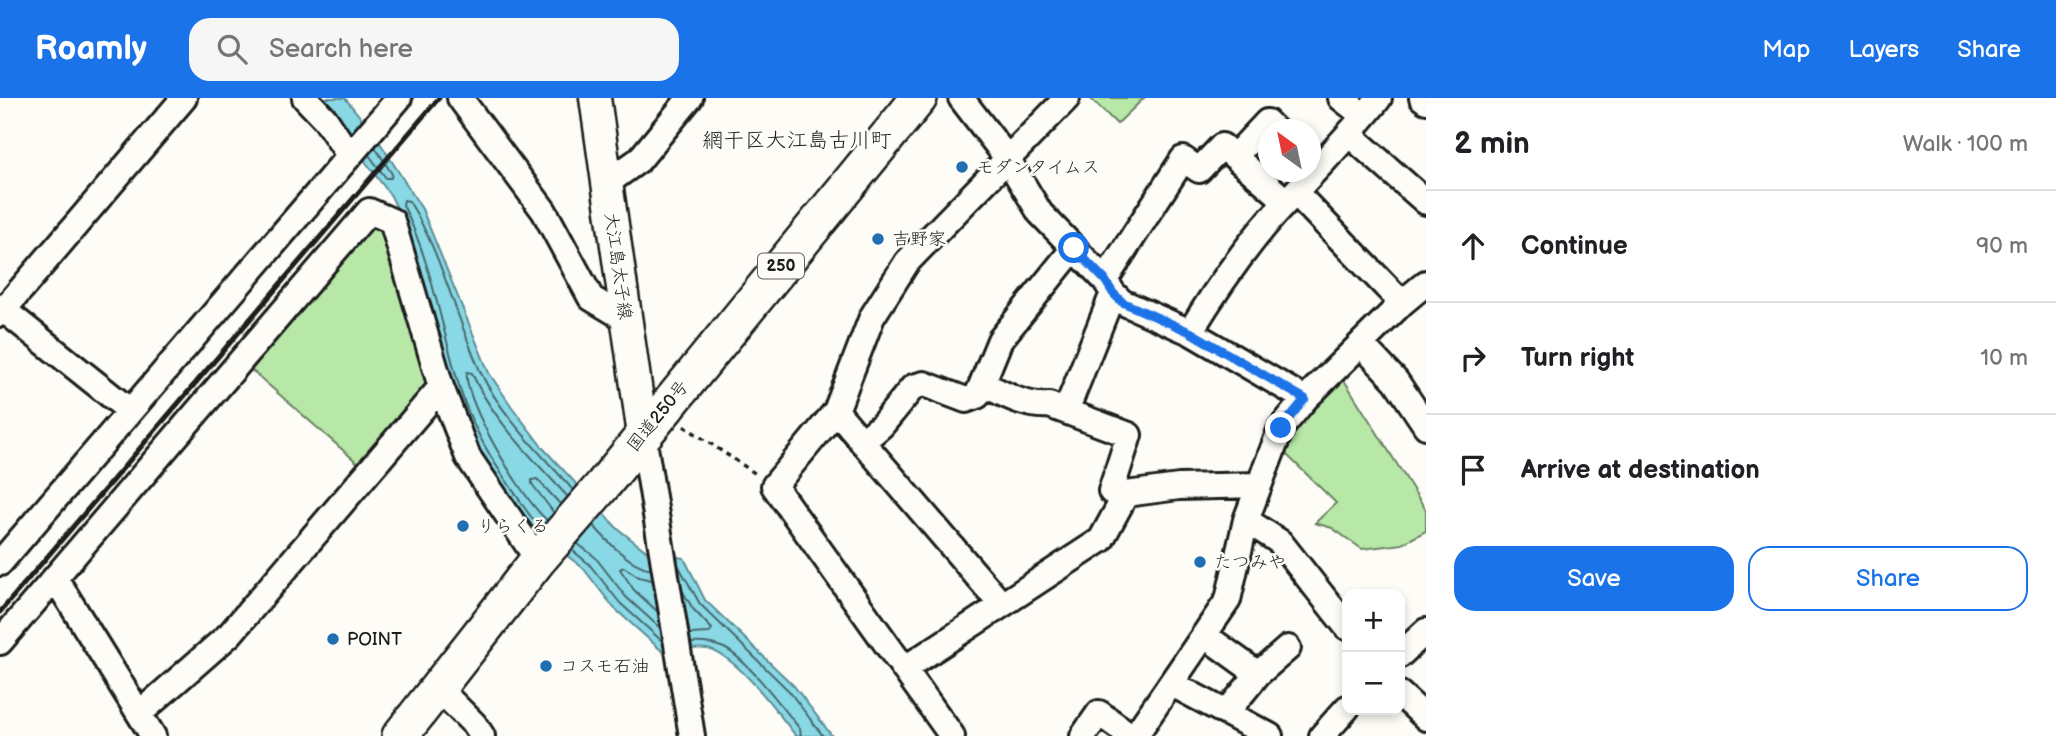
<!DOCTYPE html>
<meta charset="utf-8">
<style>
body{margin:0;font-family:"Balsamiq Sans","Klee One",sans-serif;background:#f6f6f6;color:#202124}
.controls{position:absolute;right:21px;bottom:21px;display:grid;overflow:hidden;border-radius:14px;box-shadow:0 4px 10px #0003}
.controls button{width:63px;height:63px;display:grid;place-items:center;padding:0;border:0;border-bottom:2px solid #e0e0e0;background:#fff;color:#202124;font:35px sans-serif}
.compass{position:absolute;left:1258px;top:21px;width:63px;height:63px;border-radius:50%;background:#fff;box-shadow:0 4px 10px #0003;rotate:327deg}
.stop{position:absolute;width:21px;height:21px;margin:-16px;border:5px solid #1a73e8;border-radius:50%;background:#fff}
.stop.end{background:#1a73e8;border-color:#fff;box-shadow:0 2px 7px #0008}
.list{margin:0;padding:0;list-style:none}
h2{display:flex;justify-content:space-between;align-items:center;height:91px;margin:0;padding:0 28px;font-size:30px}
h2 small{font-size:23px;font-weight:400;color:#757577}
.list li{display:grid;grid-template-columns:46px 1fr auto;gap:21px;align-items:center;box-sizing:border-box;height:112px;padding:0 28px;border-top:2px solid #e0e0e0}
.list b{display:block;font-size:26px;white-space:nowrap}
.list em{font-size:23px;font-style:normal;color:#757577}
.actions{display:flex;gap:14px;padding:21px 28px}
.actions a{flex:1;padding:16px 0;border:2px solid #1a73e8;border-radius:21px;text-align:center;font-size:24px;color:#1a73e8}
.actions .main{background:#1a73e8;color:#fff}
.icon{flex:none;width:38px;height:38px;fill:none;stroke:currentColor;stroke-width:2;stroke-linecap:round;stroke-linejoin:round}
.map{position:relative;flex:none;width:1426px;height:638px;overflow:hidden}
header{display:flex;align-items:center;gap:42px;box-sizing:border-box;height:98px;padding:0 35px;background:#1a73e8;color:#fff}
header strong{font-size:33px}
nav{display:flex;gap:38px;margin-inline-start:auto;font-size:24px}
.search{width:490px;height:63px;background:#f6f6f6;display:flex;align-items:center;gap:18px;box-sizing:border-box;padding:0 24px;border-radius:21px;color:#757577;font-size:26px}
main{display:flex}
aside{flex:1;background:#fff}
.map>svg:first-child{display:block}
</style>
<header>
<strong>Roamly</strong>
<div class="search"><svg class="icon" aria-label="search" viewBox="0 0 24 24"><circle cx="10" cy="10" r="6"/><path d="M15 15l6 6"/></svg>Search here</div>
<nav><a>Map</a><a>Layers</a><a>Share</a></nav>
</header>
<main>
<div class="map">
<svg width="1426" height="638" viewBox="0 0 1426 638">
<rect width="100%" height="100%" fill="#fdfcf7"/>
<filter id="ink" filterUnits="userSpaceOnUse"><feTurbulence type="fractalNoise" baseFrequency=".0143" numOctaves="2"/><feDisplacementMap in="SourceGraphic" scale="14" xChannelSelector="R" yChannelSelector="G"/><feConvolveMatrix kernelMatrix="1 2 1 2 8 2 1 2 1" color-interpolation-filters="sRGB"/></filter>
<g filter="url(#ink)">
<path fill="#b7e8a7" stroke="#6a8262" stroke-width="2" d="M1090,0h54l-27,26z
M369,126l13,5 46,146 -7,21 -61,69 -112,-98z
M1342,279l84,133v21l-24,13 -40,5 -30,-21 -17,-5 21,-20 -50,-49 14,-34z"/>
<path fill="#88d8e5" stroke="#5d8d95" stroke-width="2" d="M318,0h27l32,40 45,71 67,164 23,34 31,41 75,81 31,24 35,5 21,42 89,86 38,50h-36c-18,-23 -60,-82 -89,-87 -14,-2 -31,2 -44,3l-49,-44 -31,-40 -52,-40 -42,-59 -21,-39 -14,-37 -43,-156 -20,-41z"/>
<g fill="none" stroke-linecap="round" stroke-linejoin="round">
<path stroke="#47676c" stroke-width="2" d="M369,57l17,23h5l1,-4 -17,-27
M554,415l-22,-29v-4l5,-1 24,26
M547,422c-22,-17 -85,-121 -80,-148l5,1c19,45 63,88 96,124
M593,427c14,16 36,40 58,44
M541,429c-12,-9 -20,-26 -29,-38 -22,-31 -41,-64 -52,-100 -19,-62 -28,-126 -57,-184l1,-5 5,1c32,51 47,117 72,172 19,41 62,83 92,117
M578,446l17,13 31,40 34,31
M572,452l17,14 31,39 43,39
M678,467l22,39 89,87 34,45
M652,482l-13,-3 -15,-10 -4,2 14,21 24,22
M682,492l11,19 19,20 -3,4 -19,1
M691,545c12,-1 21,0 33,5 22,10 60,61 76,81l1,7"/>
<defs>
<path id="minor" d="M305,0l20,21 24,36
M460,0l84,113 47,87 35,21
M961,0l46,60 33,55 65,67 8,13 9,9 68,30 115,67
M1341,0l23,18
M1422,0l4,3
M1350,37l76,67
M1235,58l32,-34 8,8
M607,85l32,-23 51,-62
M1296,95l106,110
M1105,182l78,-121 16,11 23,-24 64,55
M0,209l130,104
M0,216l184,-216
M1190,234c28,-46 59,-91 96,-130 31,-34 64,-67 93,-104
M1361,246l35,37 30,45
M983,286c21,10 42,23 66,21l80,30 -18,56 15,3 53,-7 79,-2
M836,313l165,193
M1066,313l47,-118
M643,337l49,301
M862,344l20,-17 31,-38 11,-3 42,16 11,-4 23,-56 74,-92
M1246,422l34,22 67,85
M0,465l399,-465
M55,480l98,158
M1204,537l54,39
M0,544l369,-431 23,10 49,166 27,70 70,103
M1400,557l26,-24
M904,571l197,-129 25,-46
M1172,586l98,52
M438,590l36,36 8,12
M1400,596l26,24
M140,615l90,-79 211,-247
M1226,615l32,-39 30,-26
M952,638l-178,-250 62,-75 36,-94 35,-55 160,-164
M1083,638l16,-23 32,23
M1135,638l93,-136 18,-80 35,-92 24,-29 97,-96 24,-20
M1322,638l25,-28"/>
<path id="major" d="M595,0l48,337"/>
<path id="highway" d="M400,638l138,-176 65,-75 316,-387"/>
</defs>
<use href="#minor" stroke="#1c1c1c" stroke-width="30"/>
<use href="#major" stroke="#1c1c1c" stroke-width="35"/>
<use href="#highway" stroke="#1c1c1c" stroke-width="40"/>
<path stroke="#1c1c1c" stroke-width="3.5" stroke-dasharray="5 5" stroke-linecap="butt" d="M684,328l72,48"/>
<use href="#minor" stroke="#fdfcf7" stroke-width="24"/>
<use href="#major" stroke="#fdfcf7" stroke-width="30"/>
<use href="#highway" stroke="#fdfcf7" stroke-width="35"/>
<path stroke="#1c1c1c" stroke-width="5" d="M0,514l439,-514"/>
</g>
</g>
<g fill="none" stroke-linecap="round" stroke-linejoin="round" filter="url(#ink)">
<path stroke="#1a73e8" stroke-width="9" d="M1074,150l31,32 8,13 9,9 68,30 115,67 -24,29"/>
</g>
<g fill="#1f6fb2" stroke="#fdfcf7" stroke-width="2.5">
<circle cx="962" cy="69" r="7"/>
<circle cx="878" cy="141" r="7"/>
<circle cx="463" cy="428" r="7"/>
<circle cx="1200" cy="464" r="7"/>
<circle cx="333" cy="541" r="7"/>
<circle cx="546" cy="568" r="7"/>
</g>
<g text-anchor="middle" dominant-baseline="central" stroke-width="5" stroke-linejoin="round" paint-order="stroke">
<rect fill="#fdfcf7" stroke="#605f5e" stroke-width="2" x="758" y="155.5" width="46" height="25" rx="5"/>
<g font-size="16" font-weight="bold" fill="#1c1c1c">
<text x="781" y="168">250</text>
</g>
<g font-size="18" fill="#1c1c1c" stroke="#fdfcf7" text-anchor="start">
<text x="976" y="69">モダンタイムス</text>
<text x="892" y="141">吉野家</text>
<text x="477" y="428">りらくる</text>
<text x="1214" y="464">たつみや</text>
<text x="347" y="541">POINT</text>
<text x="560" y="568">コスモ石油</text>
</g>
<g font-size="18" fill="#1c1c1c" stroke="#fdfcf7">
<text transform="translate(618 168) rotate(82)">大江島太子線</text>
<text transform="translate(658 318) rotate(-51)">国道250号</text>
</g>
<g font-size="21" fill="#1c1c1c" stroke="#fdfcf7">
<text x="797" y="42">網干区大江島古川町</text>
</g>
</g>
</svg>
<div class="controls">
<button>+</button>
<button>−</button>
</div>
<svg class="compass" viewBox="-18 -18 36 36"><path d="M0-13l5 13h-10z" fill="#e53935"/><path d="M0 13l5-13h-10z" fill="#757577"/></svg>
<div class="stop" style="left:1074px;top:150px"></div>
<div class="stop end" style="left:1281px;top:330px"></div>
</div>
<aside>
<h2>2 min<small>Walk · 100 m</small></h2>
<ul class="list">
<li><svg class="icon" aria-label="ahead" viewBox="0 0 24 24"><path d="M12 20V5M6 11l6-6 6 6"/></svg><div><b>Continue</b></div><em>90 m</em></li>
<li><svg class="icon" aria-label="right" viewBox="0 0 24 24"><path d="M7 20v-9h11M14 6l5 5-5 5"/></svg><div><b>Turn right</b></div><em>10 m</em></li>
<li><svg class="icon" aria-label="arrive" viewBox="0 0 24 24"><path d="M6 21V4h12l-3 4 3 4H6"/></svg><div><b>Arrive at destination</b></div></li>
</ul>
<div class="actions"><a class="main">Save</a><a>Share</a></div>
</aside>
</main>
